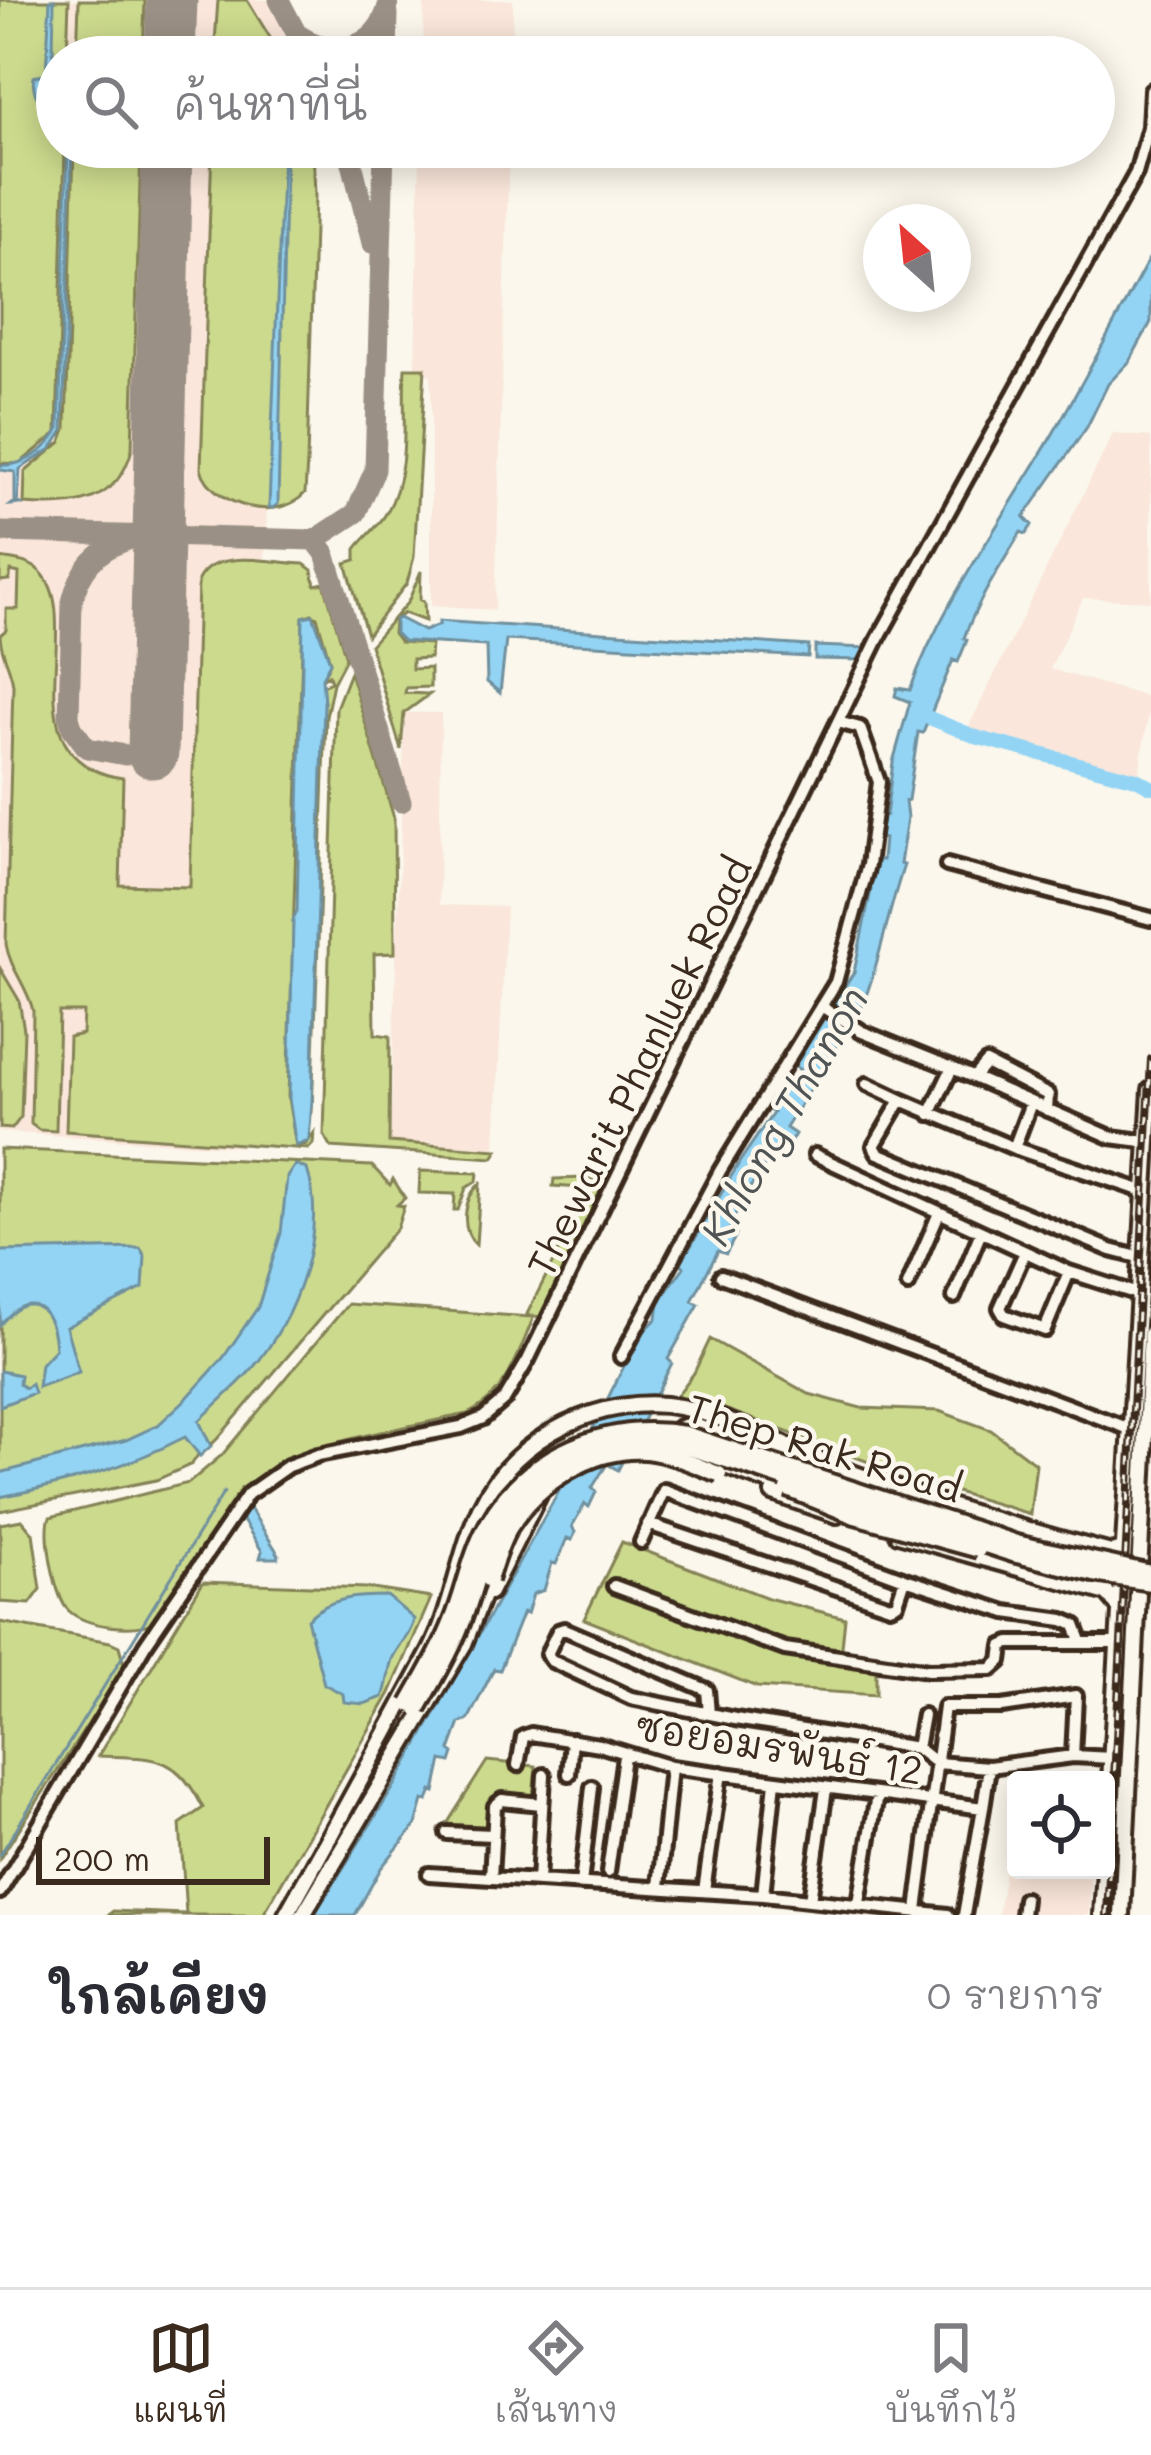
<!DOCTYPE html>
<html lang="th">
<meta charset="utf-8">
<style>
body{margin:0;font-family:Mali,"Playpen Sans Thai",sans-serif;background:#f2f2f3;color:#2b2b33}
.controls{position:absolute;right:36px;bottom:36px;display:grid;overflow:hidden;border-radius:12px;box-shadow:0 6px 30px #0003}
.controls button{width:108px;height:108px;display:grid;place-items:center;padding:0;border:0;border-bottom:3px solid #e1e1e2;background:#fff;color:#2b2b33;font:60px sans-serif}
.compass{position:absolute;left:863px;top:204px;width:108px;height:108px;border-radius:50%;background:#fff;box-shadow:0 6px 30px #0003;rotate:333deg}
.scale{position:absolute;left:36px;bottom:30px;width:234px;box-sizing:border-box;padding-left:12px;border:6px solid #3b2a1e;border-top:0;font-size:33px;line-height:42px;white-space:nowrap;color:#3b2a1e;-webkit-text-stroke:9px #fbf7ec;paint-order:stroke}
.list{margin:0;padding:0;list-style:none}
h2{display:flex;justify-content:space-between;align-items:center;height:156px;margin:0;padding:0 48px;font-size:51px}
h2 small{font-size:39px;font-weight:400;color:#7c7c81}
.icon{flex:none;width:66px;height:66px;fill:none;stroke:currentColor;stroke-width:2;stroke-linecap:round;stroke-linejoin:round}
.map{position:relative;flex:none;width:1151px;height:1915px;overflow:hidden}
.search{position:absolute;background:#fff;box-shadow:0 6px 30px #0003;left:36px;right:36px;top:36px;height:132px;display:flex;align-items:center;gap:30px;box-sizing:border-box;padding:0 42px;border-radius:66px;color:#7c7c81;font-size:45px}
.sheet{height:372px;background:#fff}
nav{display:flex;justify-content:space-around;align-items:center;box-sizing:border-box;height:168px;border-top:3px solid #e1e1e2;background:#fff;font-size:33px;color:#7c7c81}
nav a{display:grid;justify-items:center;gap:6px}
nav .on{color:#3b2a1e}
.map>svg:first-child{display:block}
</style>
<div class="map">
<svg width="1151" height="1915" viewBox="0 0 1151 1915">
<rect width="100%" height="100%" fill="#fbf7ec"/>
<filter id="ink" filterUnits="userSpaceOnUse"><feTurbulence type="fractalNoise" baseFrequency=".00833" numOctaves="2"/><feDisplacementMap in="SourceGraphic" scale="24" xChannelSelector="R" yChannelSelector="G"/><feConvolveMatrix kernelMatrix="1 2 1 2 8 2 1 2 1" color-interpolation-filters="sRGB"/></filter>
<g filter="url(#ink)">
<path fill="#fae6da" d="M0,0h288l-2,57h-229v90h225l-42,1000 -240,-15z
M424,0h89l-1,57h-89z
M420,147h89l-14,463 -64,-4v-231l-16,-7z
M1113,434l38,3v164l-68,-3 -33,71 101,29 -12,75 -171,-45z
M405,713h36l-2,192 67,2 -11,241 -105,-6z
M1016,1857v13h75l-2,45h-91l9,-57z"/>
<path fill="#ccda8d" stroke="#848256" stroke-width="3" d="M0,0h69l-2,57h-10v90h8l-8,286 -38,31 -19,-1z
M79,0h66l-2,57h-66z
M218,0h29l35,57h-68z
M74,147h67l-9,302c-14,55 -59,59 -108,55l1,-32 36,-30 5,-13z
M212,147h101l2,48 -8,267 -2,31c-26,30 -92,14 -104,-24z
M405,368h20l-11,189 -7,26 -40,52 -21,-72 10,-3v-11c9,-13 23,-22 31,-37 24,-42 15,-97 18,-144z
M0,558c12,2 26,3 36,10 57,43 -36,193 87,210l-3,107 70,2 8,-307c16,-33 75,-17 106,-16l8,6 3,15 9,-2 22,75 -13,25 -7,34 -14,396 12,-411 -2,-16 9,-4 -2,-7 -6,3 7,-16 -13,-45 -5,-3 -9,3 -15,481 8,48 9,-1 9,-12 -1,11 -5,5 -242,-18 3,-94 13,-3 1,-22h-24l-3,119 -17,-1 -8,-6 2,-113c-5,-24 -23,-42 -27,-67l7,-259c-2,-19 -13,-32 -13,-50l6,-5v-21h12l1,-36 -8,-2 -2,9 -9,1z
M421,571l-1,29 4,2 1,19 -21,-8 -10,7 -1,13 7,9 31,2 -1,14 -18,1v10l18,-1v19l-24,1 -1,5 25,1 -26,19 -3,37 -31,-105 38,-43z
M350,672l44,146 1,135 -21,1 1,80 15,2 -1,106 109,8 -5,8 -162,-11 -7,-12 12,-427z
M0,968l19,32 5,30 -3,87 -9,12 -12,-1z
M0,1149l372,17 18,19 3,-6 12,19 -8,7 7,1 -7,22 -178,209 -7,7 -5,-3 -15,23 -36,16 -156,31z
M420,1171l58,2 -1,8 -11,7 -8,22h-4l1,-16 -36,-1z
M587,1178l11,4 2,12 -60,123 -6,-1c-16,39 -27,80 -67,98 -57,13 -169,28 -211,65 -33,29 -75,104 -102,143 -20,10 -67,5 -85,-11 -14,-12 -26,-78 -19,-94l139,-34 33,-28 126,-151 183,13 -4,-3 58,-116 -4,-10 -28,-2 1,-7z
M480,1184l-4,61c-16,-15 -13,-47 4,-61z
M710,1339l99,55 52,14 78,3 52,19 45,34 -6,50 -104,-31 -207,-76 -44,-9 19,-25z
M22,1520l11,13 8,56 -11,15 -30,-2v-78z
M622,1542l146,56 77,20 -5,48 36,2v27l-119,-8 -173,-68z
M203,1582l164,6 64,10 -41,95 -127,222h-155l5,-4 73,3 -6,-90 23,-16c-27,-55 -49,-50 -105,-52z
M0,1622l110,20 9,4 6,22 -125,190z
M487,1761l49,5 -3,31h-41l-4,30 -41,-3z"/>
<path fill="#93d4f4" stroke="#70909e" stroke-width="3" d="M50,0h4l-2,107h-7c-9,-7 -13,-19 -11,-30l12,-4z
M68,147h4l-9,284 -12,18 -31,20 -2,33 3,2 -10,1 4,-3v-30l-15,-2v-5c23,2 50,-16 59,-37z
M283,147h3l-8,357 -5,4 -4,-1z
M1151,255v67l-22,40 -21,22 -21,43 -63,90 8,8 -6,9 -5,-2c-22,37 -43,68 -57,106l3,2 -9,22 -5,-2 -30,73 -5,-1 -10,68 -3,1 2,17 -7,46 4,1c-18,53 -26,108 -49,158l-4,-1 -65,106 9,6 -9,16 -8,-4 -27,40 -11,27h-4l-7,18 7,4 -10,19 -8,-3 -26,50 7,3 -31,55 4,4 -54,107 -11,-6 -15,24 4,4 -7,15 -4,-3 -13,22 3,6 -3,8 -5,-2 -11,26 -4,-1 -8,27 -11,4 -6,20 -4,-2 -23,58 -6,-1 -26,51 -8,3 -10,27 4,3 -3,9 -9,-2 -7,32 -3,-1 -4,10 -5,-1 -7,25 -35,43 -26,47h-41l81,-130 189,-339 54,-108 19,-20 2,-16 25,-35 -3,-4 59,-102 33,-48 -5,-4 5,-5 -2,-9 6,-10 18,-7 5,-8 -7,-5 61,-93 17,-82 -4,-3 8,-28 7,1 2,-21 -8,-2 3,-22h7l7,-53 17,-60 -15,-6 2,-8 13,2c28,-76 73,-141 115,-210 46,-73 85,-150 126,-225z
M313,615l17,47 -8,16 2,25 -12,398 -3,40 -13,5 -7,-47 4,-179 4,-10 6,-293z
M399,618l25,13 15,-6v-4l370,25 -1,11 -302,-17 -6,53 -13,-11 -1,-36 -83,-5 -8,-8v-13z
M815,646l52,2 -5,12 -47,-1z
M295,1165l12,4c21,65 -12,150 -55,200 -16,18 -36,35 -53,52l12,25 -11,10 -15,-19c-60,31 -119,47 -185,60v-24l126,-33 32,-15 29,-27 36,-40 35,-51 23,-74 6,-56z
M140,1248l5,8 -2,32 -77,39 13,45 -41,15 3,-23 14,-15c-2,-42 -24,-61 -55,-24v-74z
M0,1371l20,4 -1,9 6,4 6,-4 3,9 -34,13z
M249,1507l30,48 -1,3h-18l2,-7 -22,-35z
M387,1596l27,23c-3,16 -14,24 -21,38 -5,11 -4,25 -10,40l-19,7 -20,-2 -1,-8 -19,-10 -17,-65c23,-22 50,-23 80,-23z"/>
<g fill="none" stroke-linecap="round" stroke-linejoin="round">
<path stroke="#70909e" stroke-width="3" d="M0,1855l224,-363"/>
<path stroke="#93d4f4" stroke-width="14" d="M922,715l57,23 157,41 15,8"/>
<path stroke="#9b9085" stroke-width="21" d="M279,0l24,46
M297,34c36,24 79,17 91,-28
M387,57l1,-44
M348,147l24,96
M0,532l315,8 41,-27 19,-43 9,-323
M315,540l10,13 76,249
M125,755l-38,-7 -15,-20 -3,-12 3,-114c8,-33 24,-52 56,-62"/>
<path stroke="#9b9085" stroke-width="51" d="M170,57l2,-57
M153,753l14,-606"/>
<defs>
<path id="minor" d="M947,865l204,54
M821,1006l39,24
M860,1031l92,37
M974,1077l12,-14 62,32 -1,15
M867,1084l34,16
M930,1114l22,-46 159,69 38,5
M1014,1148l17,-45
M815,1155l254,117 72,23
M1025,1252l-25,56 4,7 41,15 24,-58
M1142,1258l-31,-8 -233,-97 -4,-7 27,-46 113,48 132,44
M721,1276l409,153
M908,1285l31,-72
M954,1297l27,-65
M621,1357l99,-186 116,-189 32,-117 11,-83 -19,-54 -22,-6
M648,1524l242,82 7,-3 8,-24
M641,1542l23,-52 241,89 101,33 57,8 12,5 6,16
M614,1586l171,63 143,21 64,-1 9,-8 2,-15 7,-3h107
M709,1714l-2,-24 -143,-61 -6,2 -11,23 5,7 79,37 104,21 182,29 19,15
M917,1748l6,-33
M936,1763l53,4 84,-11 39,2
M518,1765l5,-28 8,-3 68,11 72,22 312,41 6,-41
M569,1774l3,-34
M447,1833l45,2
M608,1872l16,-116
M429,1874l334,21 185,20
M491,1878l4,-72 7,-6 39,4
M538,1881l6,-106
M581,1884l11,-97
M659,1887l12,-120
M704,1891l17,-118
M0,1892l145,-247 103,-151 40,-28 30,-11 143,-28 22,-9 22,-19 23,-39 350,-721 258,-466 13,-46 2,-37
M763,1895l12,-114
M810,1900l16,-111
M859,1903l18,-108
M917,1910l27,-203h58l74,-11 -3,60
M964,1915l19,-107
M1022,1915l2,-16"/>
<path id="major" d="M675,1441l3,-12 13,-4 140,48
M698,1456l90,33
M773,1493l64,22
M898,1534l209,59 11,13
M490,1592l49,-97 -12,-15 -13,-1 -19,10
M1106,1848l45,-758
M286,1915c49,-87 96,-175 144,-263 24,-46 29,-100 51,-146 33,-70 124,-113 199,-99 56,11 108,42 161,62 88,32 179,60 270,84l12,-3
M303,1915l161,-271 25,-64
M1102,1915l3,-45
M1122,1915l29,-582"/>
</defs>
<use href="#minor" stroke="#3b2a1e" stroke-width="20"/>
<use href="#major" stroke="#3b2a1e" stroke-width="22"/>
<use href="#minor" stroke="#fbf7ec" stroke-width="10"/>
<use href="#major" stroke="#fbf7ec" stroke-width="14"/>
<defs>
<path id="rail" d="M1107,1915l44,-856"/>
</defs>
<use href="#rail" stroke="#3b2a1e" stroke-width="8"/>
<use href="#rail" stroke="#fbf7ec" stroke-width="3" stroke-dasharray="9" stroke-linecap="butt"/>
<defs>
<path id="major-bridge" d="M788,1489l67,27 123,34
M489,1580c6,-18 11,-37 21,-53 28,-44 83,-80 136,-76 25,3 49,14 73,23
M409,1704c15,-27 32,-54 43,-83 13,-31 18,-66 35,-96 39,-72 120,-104 198,-91l331,109 135,30
M418,1709c15,-27 32,-54 43,-83 13,-32 19,-68 36,-97 36,-63 105,-94 175,-87l341,112 81,20 57,9"/>
</defs>
<use href="#major-bridge" stroke="#3b2a1e" stroke-width="22" stroke-linecap="butt"/>
<use href="#major-bridge" stroke="#fbf7ec" stroke-width="14"/>
</g>
</g>
<g text-anchor="middle" dominant-baseline="central" stroke-width="9" stroke-linejoin="round" paint-order="stroke">
<g font-size="39" fill="#3b2a1e" stroke="#fbf7ec">
<text transform="translate(638 1066) rotate(-64)">Thewarit Phanluek Road</text>
<text transform="translate(825 1447) rotate(17)">Thep Rak Road</text>
<text transform="translate(779 1747) rotate(9)">ซอยอมรพันธ์ 12</text>
</g>
<g font-size="42" font-style="italic" fill="#515454" stroke="#fbf7ec">
<text transform="translate(783 1115) rotate(-60)">Khlong Thanon</text>
</g>
</g>
</svg>
<div class="controls">
<button><svg class="icon" aria-label="locate" viewBox="0 0 24 24"><circle cx="12" cy="12" r="6"/><path d="M12 2v4M12 18v4M2 12h4M18 12h4"/></svg></button>
</div>
<svg class="compass" viewBox="-18 -18 36 36"><path d="M0-13l5 13h-10z" fill="#e53935"/><path d="M0 13l5-13h-10z" fill="#7c7c81"/></svg>
<div class="scale">200 m</div>
<div class="search"><svg class="icon" aria-label="search" viewBox="0 0 24 24"><circle cx="10" cy="10" r="6"/><path d="M15 15l6 6"/></svg>ค้นหาที่นี่</div>
</div>
<section class="sheet">
<h2>ใกล้เคียง<small>0 รายการ</small></h2>
<ul class="list">
</ul>
</section>
<nav>
<a class="on"><svg class="icon" aria-label="map" viewBox="0 0 24 24"><path d="M3 6l6-2 6 2 6-2v14l-6 2-6-2-6 2zM9 4v14M15 6v14"/></svg>แผนที่</a>
<a><svg class="icon" aria-label="directions" viewBox="0 0 24 24"><path d="M12 3l9 9-9 9-9-9zM9 14v-3h6M13 9l2 2-2 2"/></svg>เส้นทาง</a>
<a><svg class="icon" aria-label="saved" viewBox="0 0 24 24"><path d="M7 4h10v16l-5-4-5 4z"/></svg>บันทึกไว้</a>
</nav>
